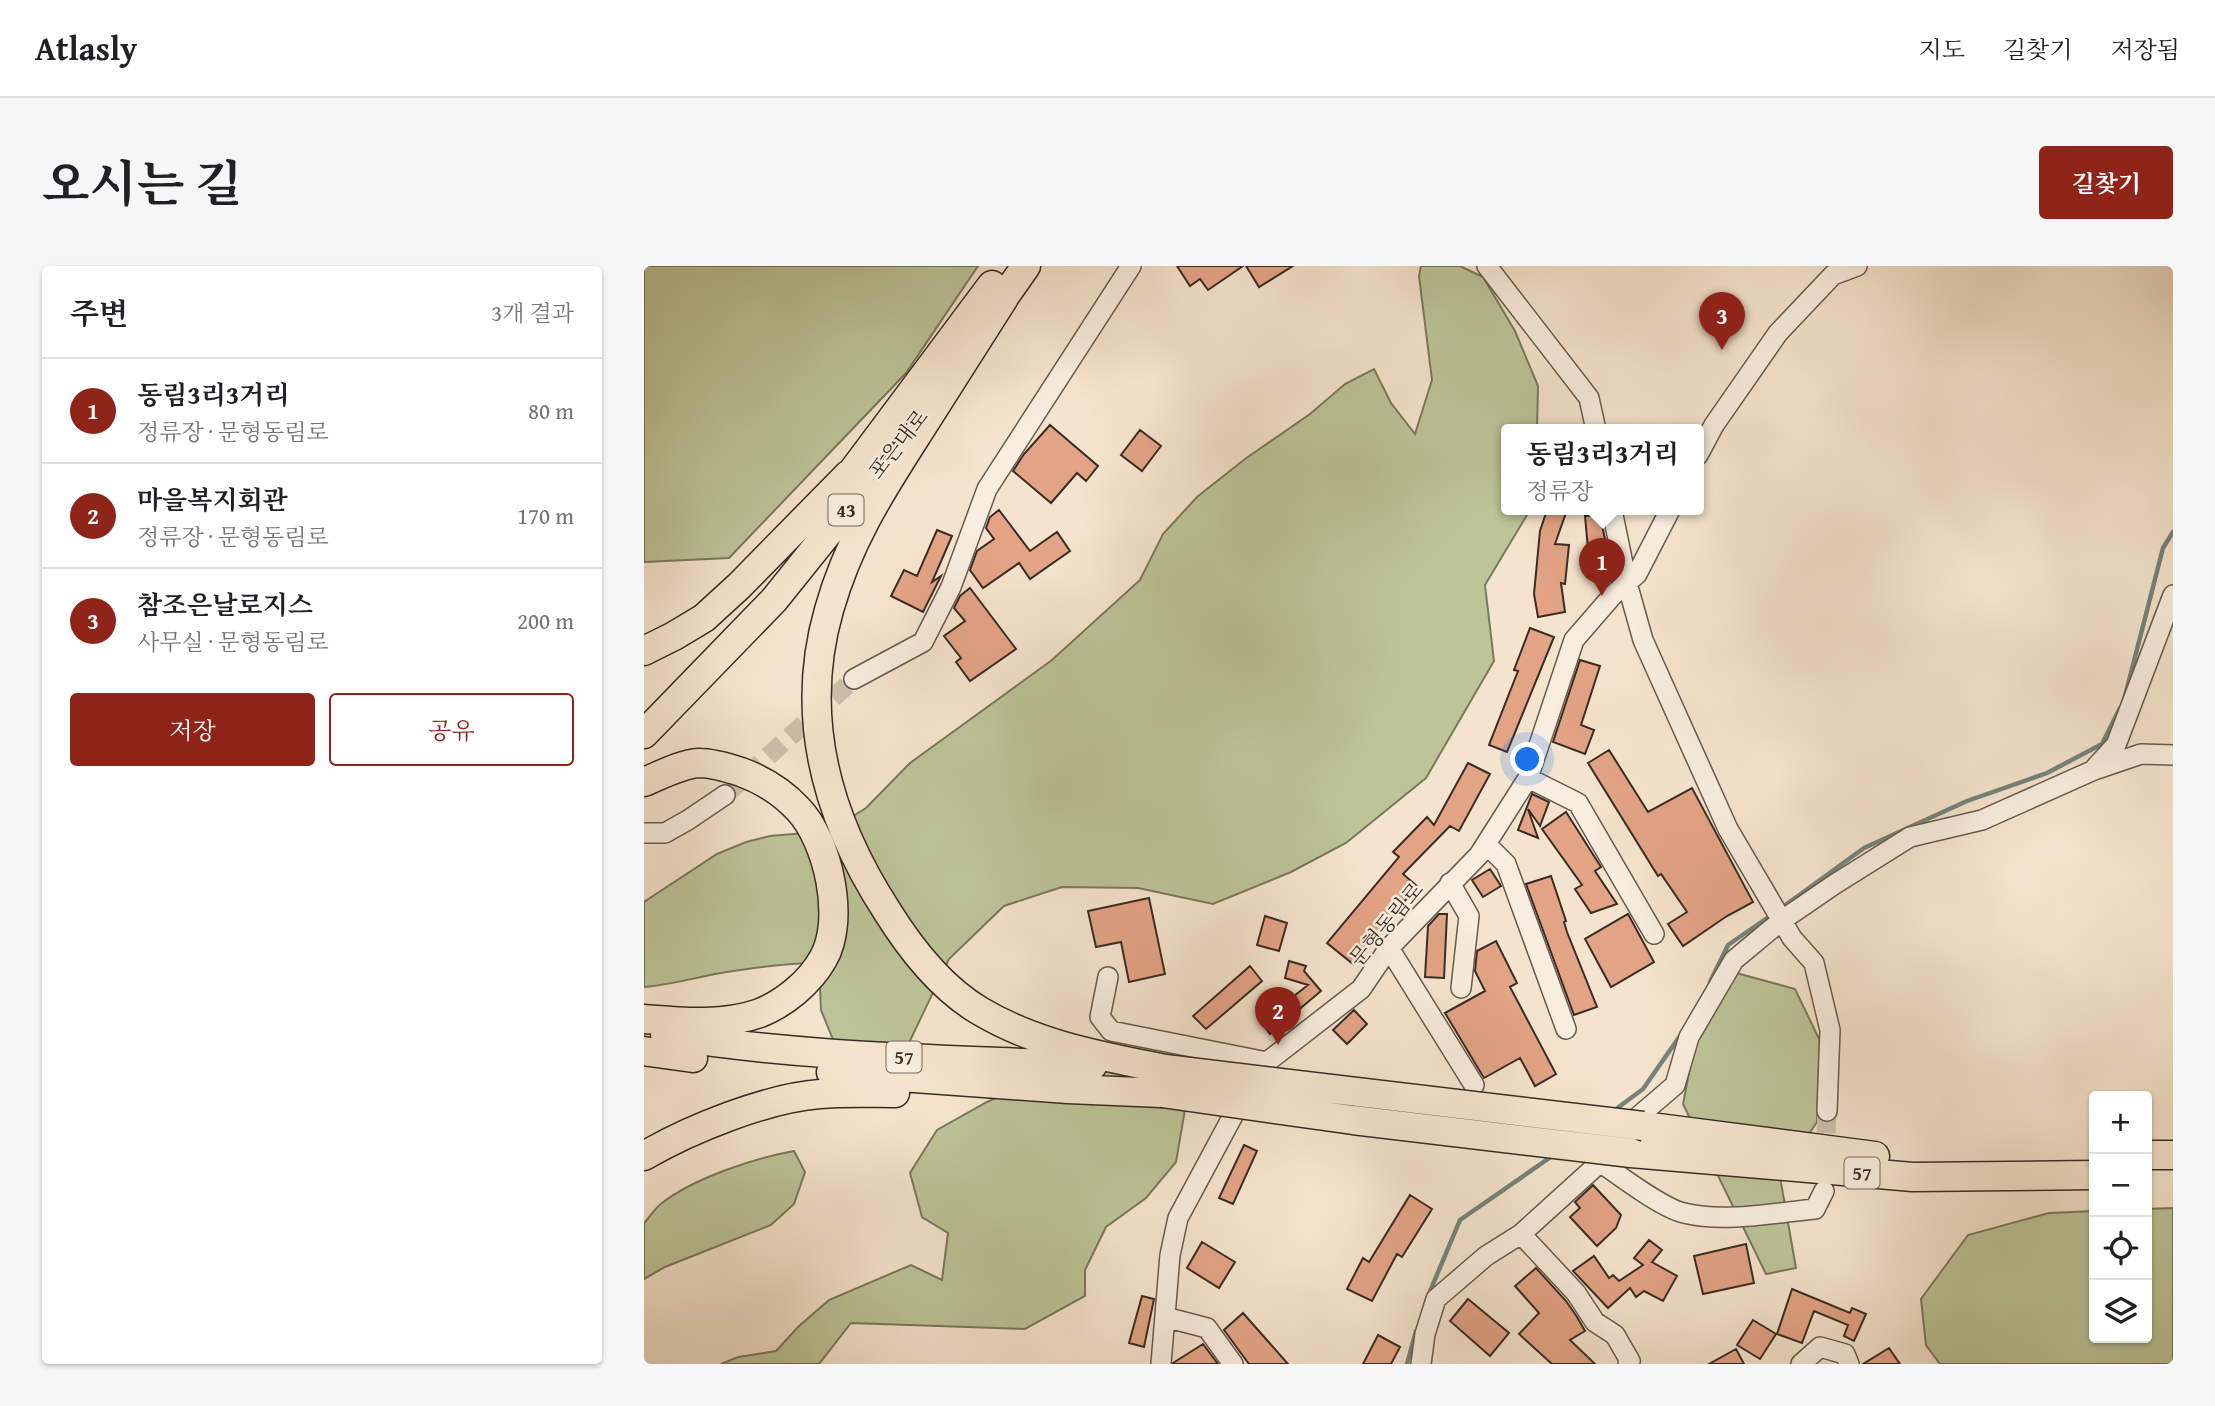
<!DOCTYPE html>
<html lang="ko">
<meta charset="utf-8">
<style>
body{margin:0;font-family:"Gentium Book Plus","Noto Serif KR",serif;background:#f6f6f6;color:#202124}
.controls{position:absolute;right:21px;bottom:21px;display:grid;overflow:hidden;border-radius:7px;box-shadow:0 2px 5px #0004}
.controls button{width:63px;height:63px;display:grid;place-items:center;padding:0;border:0;border-bottom:2px solid #e0e0e0;background:#fff;color:#202124;font:35px sans-serif}
.you{position:absolute;left:884px;top:494px;width:24px;height:24px;margin:-18px;border:5px solid #fff;border-radius:50%;background:#1a73e8;box-shadow:0 0 0 10px #1a73e833}
.badge{display:grid;place-items:center;width:46px;height:46px;border-radius:50%;background:#8f2418;color:#fff;font-size:23px;font-weight:700}
.pin{position:absolute;translate:-50% -58px;filter:drop-shadow(0 2px 4px #0008)}
.pin::after{content:'';position:absolute;top:37px;width:24px;height:21px;background:inherit;clip-path:polygon(0 0,100% 0,50% 100%)}
.popup{position:absolute;left:857px;top:158px;width:203px;height:91px;box-sizing:border-box;display:grid;place-content:center;border-radius:7px;background:#fff;filter:drop-shadow(0 2px 5px #0005);font-size:23px;white-space:nowrap;color:#757577}
.popup b{font-size:26px;color:#202124}
.popup::after{content:'';position:absolute;left:50%;top:100%;margin-left:-14px;border:14px solid transparent;border-top-color:#fff}
.list{margin:0;padding:0;list-style:none}
h2{display:flex;justify-content:space-between;align-items:center;height:91px;margin:0;padding:0 28px;font-size:30px}
h2 small{font-size:23px;font-weight:400;color:#757577}
.list li{display:grid;grid-template-columns:46px 1fr auto;gap:21px;align-items:center;box-sizing:border-box;height:105px;padding:0 28px;border-top:2px solid #e0e0e0}
.list b{display:block;font-size:26px;white-space:nowrap}
.list p{margin:0;font-size:23px;white-space:nowrap;color:#757577}
.list em{font-size:23px;font-style:normal;color:#757577}
.actions{display:flex;gap:14px;padding:21px 28px}
.actions a{flex:1;padding:16px 0;border:2px solid #8f2418;border-radius:7px;text-align:center;font-size:24px;color:#8f2418}
.actions .main{background:#8f2418;color:#fff}
.icon{flex:none;width:38px;height:38px;fill:none;stroke:currentColor;stroke-width:2;stroke-linecap:round;stroke-linejoin:round}
.map{position:relative;flex:none;width:1529px;height:1098px;overflow:hidden;border-radius:7px}
header{display:flex;align-items:center;gap:42px;box-sizing:border-box;height:98px;padding:0 35px;background:#fff;border-bottom:2px solid #e0e0e0}
header strong{font-size:33px}
nav{display:flex;gap:38px;margin-inline-start:auto;font-size:24px}
.intro{display:flex;align-items:center;justify-content:space-between;box-sizing:border-box;height:168px;padding:0 42px}
h1{margin:0;font-size:49px}
.button{padding:18px 32px;border-radius:7px;background:#8f2418;color:#fff;font-size:24px;font-weight:700}
main{display:flex;gap:42px;padding:0 42px}
aside{flex:1;background:#fff;border-radius:7px;box-shadow:0 2px 5px #0004}
.map>svg:first-child{display:block}
</style>
<header>
<strong>Atlasly</strong>
<nav><a>지도</a><a>길찾기</a><a>저장됨</a></nav>
</header>
<div class="intro"><h1>오시는 길</h1><a class="button">길찾기</a></div>
<main>
<aside>
<h2>주변<small>3개 결과</small></h2>
<ul class="list">
<li><span class="badge">1</span><div><b>동림3리3거리</b><p>정류장 · 문형동림로</p></div><em>80 m</em></li>
<li><span class="badge">2</span><div><b>마을복지회관</b><p>정류장 · 문형동림로</p></div><em>170 m</em></li>
<li><span class="badge">3</span><div><b>참조은날로지스</b><p>사무실 · 문형동림로</p></div><em>200 m</em></li>
</ul>
<div class="actions"><a class="main">저장</a><a>공유</a></div>
</aside>
<div class="map">
<svg width="1529" height="1098" viewBox="0 0 1529 1098">
<rect width="100%" height="100%" fill="#f5e4cd"/>
<filter id="stains"><feTurbulence type="fractalNoise" baseFrequency=".00286" numOctaves="4"/><feColorMatrix values="0 0 0 0 .2 0 0 0 0 .09 0 0 0 0 .02 0 0 0 .5 -.17"/></filter>
<radialGradient id="worn" r=".72"><stop offset=".6" stop-color="#630" stop-opacity="0"/><stop offset="1" stop-color="#630" stop-opacity=".3"/></radialGradient>
<path fill="#bcc498" stroke="#7a785e" stroke-width="2" d="M0,0h334l-72,107 -177,185 -85,4z
M777,0h39l23,11 32,54 23,55 -1,44h-31v80h24l-45,75 9,76 -68,117 -80,65 -55,29 -78,32 -75,-16 -76,-1 -58,19 -55,53 -42,88 -67,10 -19,-47 -2,-47c-34,0 -70,5 -104,11 -24,5 -46,11 -71,13v-85l73,-48 29,-12 24,-6 59,-5 37,-23 44,-45 142,-103 88,-80 23,-46 34,-37 48,-38 65,-45 35,-30 29,-15 17,34 24,31 17,-54 -13,-104z
M1085,705l66,18 25,52 -3,81 -37,55 16,91 -30,6 -83,-170 11,-57z
M440,797l105,23 -13,76 -30,36 -40,29 -21,43v26l-60,33 -174,-6 -32,41h-98l17,-7 38,-6 23,-25 30,-26 82,-35 31,15 6,-47 -26,-16 -12,-44 27,-43 50,-28 60,-28z
M150,885l11,21 -11,32 -23,21 -106,42 -21,12v-56c6,-6 11,-15 18,-20 32,-25 93,-45 132,-52z
M1529,942v156h-233l-14,-19 -5,-46 47,-64 81,-22 45,-2v127h53v-129z"/>
<g fill="none" stroke-linecap="round" stroke-linejoin="round">
<path stroke="#74847c" stroke-width="4.5" d="M1480,434l39,-152 10,-16
M1136,643l84,-61 103,-47 80,-28 55,-29 18,-36
M1066,716l18,-37 45,-31
M968,846l31,-23 39,-56
M784,1030l32,-76 95,-66
M763,1098l9,-33"/>
</g>
<path fill="#e3a385" stroke="#392c25" stroke-width="2" d="M533,0h66l-35,24 -8,-11 -10,7z
M602,0h47l-34,21z
M406,159l48,41 -12,15 -9,-8 -26,30 -38,-32 11,-17z
M496,164l21,16 -19,25 -21,-16z
M355,244l31,41 27,-19 13,19 -40,28 -11,-16 -36,25 -13,-18 7,-19 17,-12 -8,-11 4,-11z
M903,244h20l-12,34 14,1 -4,39 -4,-1 4,29 -27,5 -4,-23 6,-63z
M956,249l11,54 -21,2 -5,-55z
M293,264l15,6 -20,46 9,-6 -18,36 -32,-16 13,-26 13,6z
M326,322l46,61 -46,32 -14,-19 5,-4 -17,-22 21,-15 -11,-13 6,-12z
M886,362l24,9 -47,115 -18,-7 29,-74 -4,-1z
M936,394l20,6 -19,59 13,5 -9,24 -32,-12z
M965,484l39,62 44,-24 61,114 -26,14 -44,30 -15,-22 19,-12 -26,-38 -3,2 -70,-113z
M824,497l22,11 -31,57 -9,-5 -47,48 14,12 -64,78 -26,-21 72,-86 -6,-5 34,-35 7,8z
M888,528l17,8 -9,24 -12,-17 10,29 -20,-8z
M922,546l35,55 -6,4 22,33 -26,9 -16,-24 7,-4 -40,-56z
M846,603l11,17 -18,11 -11,-17z
M907,610l15,45 -2,1 3,10 30,75 -23,8 -48,-131z
M505,632l16,76 -36,8 -8,-40 -25,5 -8,-36z
M795,648h8l-3,64 -19,-1 3,-51z
M984,648l26,48 -43,25 -26,-48z
M621,650l22,7 -8,28 -22,-6z
M852,675l21,42 -7,4 46,87 -21,12 -15,-28 -36,20 -39,-65 40,-22 -10,-20 2,-20z
M645,695l17,5 -2,5 17,20 -51,43 -13,-18 20,-15 4,5 27,-21 -23,-7z
M606,700l12,15 -56,48 -13,-13z
M710,744l13,14 -20,20 -14,-14z
M600,879l13,6 -24,53 -14,-6z
M949,919l28,30 -5,13 -19,18 -27,-29 10,-9 -5,-6z
M766,929l22,14 -30,48 -5,-3 -25,47 -25,-12 16,-31 6,4z
M1005,974l13,10 -10,12 25,14 -14,25 -19,-10 -8,6 -6,-9 -22,20 -35,-37 21,-15 15,22 4,-3 6,6 24,-16 -9,-7z
M558,976l33,20 -16,26 -32,-20z
M1102,978l8,39 -51,11 -9,-38z
M892,1002l30,33 11,16 8,14 -15,9 25,24h-43l-33,-30 20,-21 -24,-27z
M1148,1023l58,24 2,-5 14,6 -12,27 -10,-5 4,-11 -34,-14 -12,32 -25,-9z
M498,1030l12,3 -10,48 -15,-4z
M824,1033l41,34 -19,23 -40,-35z
M599,1047l45,51h-39l-25,-34z
M1109,1054l23,14 -16,25 -23,-14z
M734,1069l22,12 -9,17h-28z
M559,1078l15,20h-45v-1z
M1245,1082l11,16h-37z
M1092,1083l8,15h-35z"/>
<g fill="none" stroke-linecap="round" stroke-linejoin="round">
<path stroke="#cfbfab" stroke-width="19" stroke-dasharray="19 10" stroke-linecap="butt" d="M81,529l129,-116
M1181,896l2,-51"/>
<defs>
<path id="minor" d="M843,0l102,132 7,32
M1054,189l16,-30 64,-92 55,-58 24,-9
M968,244l15,73 16,57 85,189 64,109 22,25 16,67 -3,81
M210,413l69,-37 28,-55 36,-98 144,-223
M1451,502l21,-23 57,-150
M884,512l50,25 76,131
M0,567h21l23,-13 37,-25
M842,578l20,20 60,165
M806,617l19,33 -8,72
M745,682l85,137
M464,711l-8,40 11,14 156,31
M956,896c20,14 62,46 84,51 41,10 89,0 131,-4l9,-18
M877,968l55,59 19,29 20,13 15,26 -2,3
M521,1051l42,11 26,36
M517,1098l9,-109 8,-37 80,-149 103,-80 28,-41 90,-93 49,-77 46,-138 39,-45 24,-21 33,-64
M777,1098l4,-30 11,-35 50,-43 35,-22 85,-77 13,-24 56,-48 14,-48 45,-77 47,-39 54,-37 75,-47 72,-17 112,-50 47,-16 32,1
M1157,1098l19,-17 25,7 4,10"/>
<path id="highway" d="M360,32c-27,43 -55,86 -82,129 -39,61 -73,112 -93,183 -31,108 -1,210 58,301 23,37 54,77 93,100 57,34 121,45 185,58
M349,47l33,-47
M194,225l154,-206
M0,385l30,-15 30,-18 35,-32 109,-111
M0,468l130,-134 98,-122
M0,516c17,-7 37,-18 55,-19 13,0 30,5 42,9 22,8 41,20 57,37 30,31 48,111 25,150 -13,23 -38,44 -63,54 -37,13 -78,9 -116,6
M21,769c141,23 285,24 427,31
M0,785l49,7
M187,806l237,17 94,4
M999,860l232,30
M987,887l282,24 181,-2
M1503,889h26
M0,890c46,-27 123,-58 176,-62 25,-2 50,-1 75,-1"/>
</defs>
<use href="#minor" stroke="#685a4f" stroke-width="22"/>
<use href="#highway" stroke="#392c25" stroke-width="31"/>
<use href="#minor" stroke="#f8edde" stroke-width="19"/>
<use href="#highway" stroke="#f5e4cd" stroke-width="28"/>
<defs>
<path id="highway-bridge" d="M521,803l478,57
M518,827l191,27 278,33"/>
</defs>
<use href="#highway-bridge" stroke="#392c25" stroke-width="31" stroke-linecap="butt"/>
<use href="#highway-bridge" stroke="#f5e4cd" stroke-width="28"/>
</g>
<g text-anchor="middle" dominant-baseline="central" stroke-width="5" stroke-linejoin="round" paint-order="stroke">
<g fill="#f8edde" stroke="#72665c" stroke-width="2">
<rect x="184.5" y="228.5" width="35" height="31" rx="5"/>
<rect x="242.5" y="775.5" width="35" height="31" rx="5"/>
<rect x="1200.5" y="891.5" width="35" height="31" rx="5"/>
</g>
<g font-size="19" font-weight="bold" fill="#392c25">
<text x="202" y="244">43</text>
<text x="260" y="791">57</text>
<text x="1218" y="907">57</text>
</g>
<g font-size="21" fill="#392c25" stroke="#f8edde">
<text transform="translate(254 178) rotate(-52)">포은대로</text>
<text transform="translate(742 658) rotate(-50)">문형동림로</text>
</g>
</g>
<rect width="100%" height="100%" filter="url(#stains)"/>
<rect width="100%" height="100%" fill="url(#worn)"/>
</svg>
<div class="controls">
<button>+</button>
<button>−</button>
<button><svg class="icon" aria-label="locate" viewBox="0 0 24 24"><circle cx="12" cy="12" r="6"/><path d="M12 2v4M12 18v4M2 12h4M18 12h4"/></svg></button>
<button><svg class="icon" aria-label="layers" viewBox="0 0 24 24"><path d="M12 4l9 5-9 5-9-5zM3 14l9 5 9-5"/></svg></button>
</div>
<div class="you"></div>
<div class="pin badge" style="left:958px;top:330px">1</div>
<div class="popup"><b>동림3리3거리</b>정류장</div>
<div class="pin badge" style="left:634px;top:779px">2</div>
<div class="pin badge" style="left:1078px;top:84px">3</div>
</div>
</main>
